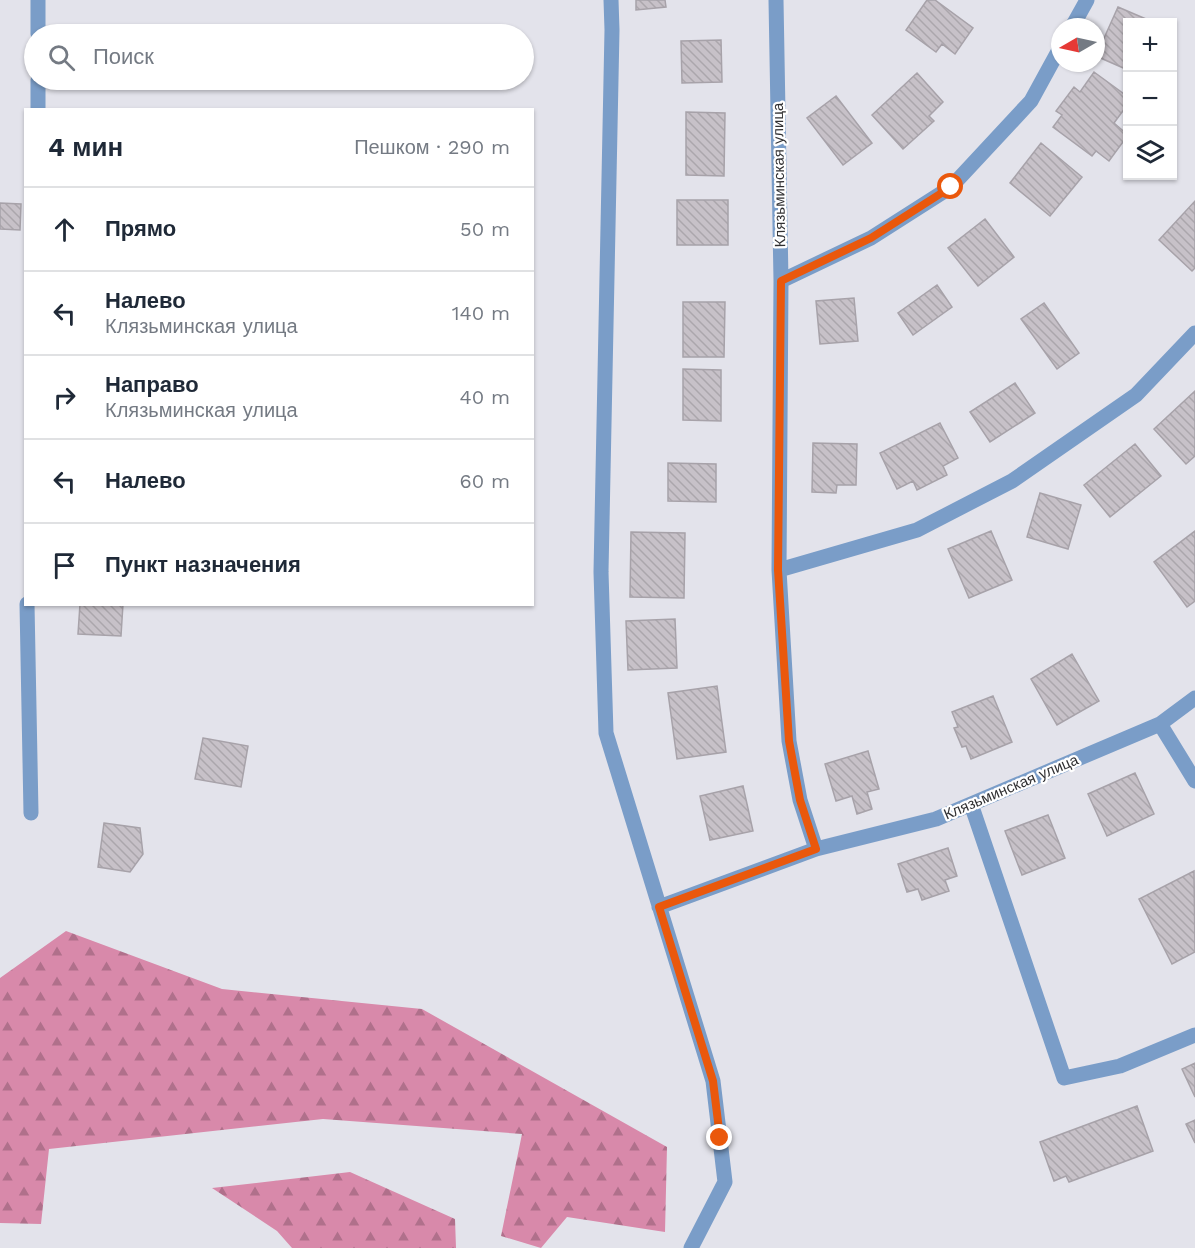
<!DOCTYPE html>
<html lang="ru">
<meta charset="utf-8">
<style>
body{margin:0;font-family:"Work Sans",sans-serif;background:#f6f6f7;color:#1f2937}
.controls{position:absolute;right:18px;top:18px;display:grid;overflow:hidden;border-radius:0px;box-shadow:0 2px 4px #0004}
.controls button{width:54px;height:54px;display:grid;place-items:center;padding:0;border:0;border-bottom:2px solid #e0e1e3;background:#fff;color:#1f2937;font:30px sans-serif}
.compass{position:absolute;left:1051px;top:18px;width:54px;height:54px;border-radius:50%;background:#fff;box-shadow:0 2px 4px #0004;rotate:261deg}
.stop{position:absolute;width:18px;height:18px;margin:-14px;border:4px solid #ea580c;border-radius:50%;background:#fff}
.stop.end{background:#ea580c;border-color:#fff;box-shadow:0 2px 6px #0008}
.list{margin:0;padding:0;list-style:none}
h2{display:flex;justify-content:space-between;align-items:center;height:78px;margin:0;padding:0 24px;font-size:26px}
h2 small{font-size:20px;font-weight:400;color:#747a83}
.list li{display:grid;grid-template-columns:39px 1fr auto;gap:18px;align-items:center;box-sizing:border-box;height:84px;padding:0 24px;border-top:2px solid #e0e1e3}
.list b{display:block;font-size:22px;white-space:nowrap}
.list p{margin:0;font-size:20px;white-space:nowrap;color:#747a83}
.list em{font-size:20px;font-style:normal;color:#747a83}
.icon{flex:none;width:33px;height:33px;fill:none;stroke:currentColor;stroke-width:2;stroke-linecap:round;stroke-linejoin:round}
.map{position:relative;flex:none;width:1195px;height:1248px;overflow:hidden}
.search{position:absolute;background:#fff;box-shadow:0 2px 4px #0004;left:24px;top:24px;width:510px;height:66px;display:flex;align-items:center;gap:15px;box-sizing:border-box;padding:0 21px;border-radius:33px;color:#747a83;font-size:22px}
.panel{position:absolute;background:#fff;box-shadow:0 2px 4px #0004;left:24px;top:108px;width:510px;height:498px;border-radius:0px}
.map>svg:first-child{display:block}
</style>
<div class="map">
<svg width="1195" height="1248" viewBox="0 0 1195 1248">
<defs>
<pattern id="forest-firs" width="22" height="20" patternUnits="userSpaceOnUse" patternTransform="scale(1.5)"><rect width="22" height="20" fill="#d889aa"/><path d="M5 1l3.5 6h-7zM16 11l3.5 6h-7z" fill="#b0708b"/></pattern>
<pattern id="building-back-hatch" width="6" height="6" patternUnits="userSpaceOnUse" patternTransform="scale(1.5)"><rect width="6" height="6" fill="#c7c1c8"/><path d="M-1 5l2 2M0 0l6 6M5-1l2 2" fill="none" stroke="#aba6ac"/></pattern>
</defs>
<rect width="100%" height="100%" fill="#e3e3eb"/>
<path fill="url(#forest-firs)" d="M66,931l156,58 200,20 245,138 -2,85 -98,-15 -26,31 -40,-12 21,-102 -199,-15 -274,30 -8,75 -41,-1v-245z
M350,1172l105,47 1,29h-164l-15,-17 -65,-43z"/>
<path fill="url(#building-back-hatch)" stroke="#a7a2a9" stroke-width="1.5" d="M636,0h29l1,7 -30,3z
M927,0h8l38,28 -18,26 -13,-10 -6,8 -30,-22z
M1118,7l35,15h-25v48l-32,-14z
M721,40l1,42 -40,1 -1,-42z
M1094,72l34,25v7l-14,19 14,12 -19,26 -13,-10 -4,5 -39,-29 9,-12 -6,-4 18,-24 6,5z
M917,73l26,29 -14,14 5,5 -31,28 -31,-34z
M836,96l36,47 -29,22 -36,-47z
M686,112l39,1 -1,63 -38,-1z
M1041,143l41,34 -32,39 -40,-33z
M677,200h51v45h-51z
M1195,201v67l-3,3 -33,-31z
M0,203l21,1 -1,26 -20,-1z
M985,219l29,38 -36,29 -30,-38z
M937,285l15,22 -39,28 -15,-22z
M854,298l4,43 -38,3 -4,-43z
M683,302h42l-1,55h-41z
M1044,303l35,50 -22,16 -36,-50z
M683,369l38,1v51l-38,-1z
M1015,383l20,30 -45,29 -20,-30z
M1195,391v65l-9,8 -32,-35z
M940,423l18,35 -15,8 4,9 -30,15 -4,-9 -16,8 -17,-36z
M813,443l44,1 -1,41h-19l-1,8 -24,-1z
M1135,444l26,32 -51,41 -26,-32z
M668,463l48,1v38l-48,-1z
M1040,493l41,12 -13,44 -41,-12z
M991,531l21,49 -43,18 -21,-49z
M1195,531v70l-8,6 -33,-45z
M631,532l54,1 -1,65 -54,-1z
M80,604h43l-2,32 -43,-2z
M675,619l2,49 -49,2 -2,-49z
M1072,654l27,47 -42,24 -26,-46z
M717,686l9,66 -49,7 -9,-66z
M993,696l19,46 -41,17 -5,-13 -4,1 -8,-19 4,-1 -6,-15z
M203,738l45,8 -7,41 -46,-8z
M868,751l11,38 -12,3 5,17 -15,5 -5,-18 -16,5 -11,-37z
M1135,773l19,41 -47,22 -19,-42z
M743,786l10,45 -43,9 -10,-44z
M1048,815l17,43 -43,17 -17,-44z
M104,823l36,5 3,26 -13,18 -32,-5z
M948,848l9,28 -12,4 4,11 -27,9 -4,-11 -11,3 -9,-28z
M1194,871l1,81 -23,12 -33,-65z
M1195,1063v34l-13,-28z
M1137,1106l16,45 -84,31 -3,-6 -12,5 -14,-39z
M1195,1120v23l-9,-19z"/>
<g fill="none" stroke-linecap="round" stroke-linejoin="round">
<path stroke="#7a9dc8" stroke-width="15" d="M611,0l1,30 -11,542 5,161 107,348 12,101 -34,66
M776,0l5,281 -2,289 10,171 11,59 16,49
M1072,27l15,-27
M38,34v-34
M38,110v-30
M781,281l90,-43 80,-51 80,-86 29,-53
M779,570l138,-40 95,-49 124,-86 59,-62
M27,604l4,209
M1160,724l35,57
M971,804l93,274 56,-12 75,-31
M659,907l157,-58 120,-30 224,-95 35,-26"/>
</g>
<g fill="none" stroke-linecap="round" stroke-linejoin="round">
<path stroke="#ea580c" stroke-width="8" d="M720,1138l-7,-57 -54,-174 157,-58 -16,-49 -11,-59 -11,-171 3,-289 90,-43 80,-51"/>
</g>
<g text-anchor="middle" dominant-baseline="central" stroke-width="4.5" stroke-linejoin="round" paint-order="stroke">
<g font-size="15" fill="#303032" stroke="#fff">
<text transform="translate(779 175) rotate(-91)">Клязьминская улица</text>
<text transform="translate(1011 787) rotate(-23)">Клязьминская улица</text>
</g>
</g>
</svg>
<div class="controls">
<button>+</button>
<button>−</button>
<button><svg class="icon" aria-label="layers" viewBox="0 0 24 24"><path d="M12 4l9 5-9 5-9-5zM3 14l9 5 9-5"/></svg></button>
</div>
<svg class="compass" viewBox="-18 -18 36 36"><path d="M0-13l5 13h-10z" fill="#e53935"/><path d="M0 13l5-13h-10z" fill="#747a83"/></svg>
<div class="stop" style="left:951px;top:187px"></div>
<div class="stop end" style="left:720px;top:1138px"></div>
<div class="search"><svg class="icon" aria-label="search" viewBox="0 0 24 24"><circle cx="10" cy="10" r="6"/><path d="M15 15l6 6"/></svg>Поиск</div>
<section class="panel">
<h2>4 мин<small>Пешком · 290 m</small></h2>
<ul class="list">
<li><svg class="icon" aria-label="ahead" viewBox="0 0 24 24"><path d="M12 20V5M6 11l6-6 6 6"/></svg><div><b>Прямо</b></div><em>50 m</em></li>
<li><svg class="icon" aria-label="left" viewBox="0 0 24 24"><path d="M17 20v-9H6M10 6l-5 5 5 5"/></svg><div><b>Налево</b><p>Клязьминская улица</p></div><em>140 m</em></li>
<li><svg class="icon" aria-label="right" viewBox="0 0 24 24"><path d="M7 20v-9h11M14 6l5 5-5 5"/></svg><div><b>Направо</b><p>Клязьминская улица</p></div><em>40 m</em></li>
<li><svg class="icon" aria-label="left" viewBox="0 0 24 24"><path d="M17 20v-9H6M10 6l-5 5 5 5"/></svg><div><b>Налево</b></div><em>60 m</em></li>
<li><svg class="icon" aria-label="arrive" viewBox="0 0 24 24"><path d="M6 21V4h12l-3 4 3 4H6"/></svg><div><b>Пункт назначения</b></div></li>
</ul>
</section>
</div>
